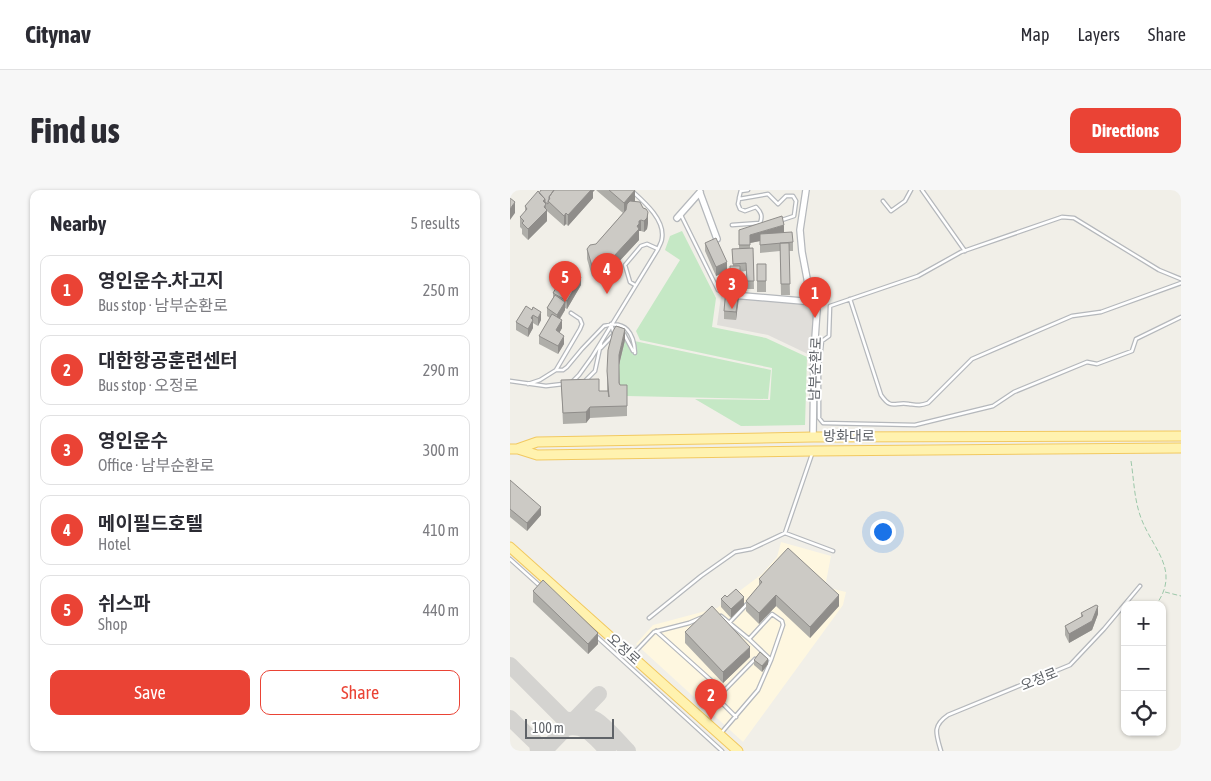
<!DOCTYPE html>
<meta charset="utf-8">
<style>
body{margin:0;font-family:"Asap Condensed","Noto Sans KR",sans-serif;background:#f7f7f7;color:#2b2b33}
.controls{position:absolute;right:15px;bottom:15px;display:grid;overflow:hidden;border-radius:10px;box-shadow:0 1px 4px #0004}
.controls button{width:45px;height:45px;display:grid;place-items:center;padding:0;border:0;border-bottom:1px solid #e1e1e2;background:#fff;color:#2b2b33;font:25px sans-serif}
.scale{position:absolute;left:15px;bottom:12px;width:89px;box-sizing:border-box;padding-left:5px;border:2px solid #5f6368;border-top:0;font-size:14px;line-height:18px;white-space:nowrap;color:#5f6368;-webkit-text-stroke:4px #fff;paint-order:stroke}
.you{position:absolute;left:372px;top:341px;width:18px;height:18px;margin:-12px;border:4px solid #fff;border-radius:50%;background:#1a73e8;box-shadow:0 0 0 8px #1a73e833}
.badge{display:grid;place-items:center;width:32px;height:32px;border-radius:50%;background:#ea4335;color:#fff;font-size:16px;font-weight:700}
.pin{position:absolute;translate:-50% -41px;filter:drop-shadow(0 1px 2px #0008)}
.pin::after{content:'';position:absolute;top:26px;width:18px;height:15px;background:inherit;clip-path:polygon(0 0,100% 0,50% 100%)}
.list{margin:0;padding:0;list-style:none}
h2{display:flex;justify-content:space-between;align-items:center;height:65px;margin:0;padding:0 20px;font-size:21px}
h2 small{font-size:16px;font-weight:400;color:#7c7c81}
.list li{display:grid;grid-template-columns:32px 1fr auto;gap:15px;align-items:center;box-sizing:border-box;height:70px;margin:0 10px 10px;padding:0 10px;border:1px solid #e1e1e2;border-radius:10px}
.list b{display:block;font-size:19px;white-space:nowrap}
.list p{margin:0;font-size:16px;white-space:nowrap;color:#7c7c81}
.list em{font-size:16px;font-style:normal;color:#7c7c81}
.actions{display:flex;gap:10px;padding:15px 20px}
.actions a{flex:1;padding:11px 0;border:1px solid #ea4335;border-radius:10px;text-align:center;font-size:18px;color:#ea4335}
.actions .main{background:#ea4335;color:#fff}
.icon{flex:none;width:28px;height:28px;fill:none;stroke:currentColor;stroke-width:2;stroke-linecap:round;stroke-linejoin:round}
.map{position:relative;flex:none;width:671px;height:561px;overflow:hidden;border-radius:10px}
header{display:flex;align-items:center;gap:30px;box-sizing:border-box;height:70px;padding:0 25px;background:#fff;border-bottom:1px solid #e1e1e2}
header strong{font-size:24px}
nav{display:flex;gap:28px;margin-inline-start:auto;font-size:18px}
.intro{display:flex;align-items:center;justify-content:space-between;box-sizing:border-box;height:120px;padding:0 30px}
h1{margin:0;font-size:35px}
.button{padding:12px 22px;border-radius:10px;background:#ea4335;color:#fff;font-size:18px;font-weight:700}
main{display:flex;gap:30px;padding:0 30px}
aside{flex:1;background:#fff;border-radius:10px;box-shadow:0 1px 4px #0004}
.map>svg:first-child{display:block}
</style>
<header>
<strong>Citynav</strong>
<nav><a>Map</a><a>Layers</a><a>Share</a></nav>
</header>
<div class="intro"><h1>Find us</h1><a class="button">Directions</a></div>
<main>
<aside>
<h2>Nearby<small>5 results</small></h2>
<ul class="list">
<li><span class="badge">1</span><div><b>영인운수.차고지</b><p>Bus stop · 남부순환로</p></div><em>250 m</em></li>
<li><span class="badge">2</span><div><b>대한항공훈련센터</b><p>Bus stop · 오정로</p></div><em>290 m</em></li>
<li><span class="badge">3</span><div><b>영인운수</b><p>Office · 남부순환로</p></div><em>300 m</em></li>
<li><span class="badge">4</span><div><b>메이필드호텔</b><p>Hotel</p></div><em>410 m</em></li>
<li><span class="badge">5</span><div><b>쉬스파</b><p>Shop</p></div><em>440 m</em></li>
</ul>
<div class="actions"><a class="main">Save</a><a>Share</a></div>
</aside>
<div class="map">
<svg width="671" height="561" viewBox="0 0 671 561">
<rect width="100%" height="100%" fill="#f1efe8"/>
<path fill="#fef7e0" d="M271,352l50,14 -6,31 21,5 -3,13 -100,137 -107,-98 17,-19 64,-17 45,-34 15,-17z"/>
<path fill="#e0deda" d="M211,106l90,9 3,8 -4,42 -42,-20 -51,-10z"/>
<path fill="#c5e8c5" d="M172,41l34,67 -4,29 54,11 41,19 -2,68 -64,1 -46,-27 75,1 2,-32 -132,-28 -4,-9 44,-71 -15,-10 5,-14z
M115,149l146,31 -3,29 -141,-3 -8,-2v-29z"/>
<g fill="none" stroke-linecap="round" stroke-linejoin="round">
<path stroke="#d4d3d0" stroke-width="16" d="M0,475l53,53c9,6 16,-3 26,-1 12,2 30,25 39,34
M0,528l27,26 1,7
M56,538c21,-4 28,10 42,23
M34,561l55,-57"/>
<defs>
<path id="service" d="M412,0l43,61
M231,1l7,-1
M229,8l2,-8
M373,11l8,10 14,-10 6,-11
M171,25l37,75 9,4
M222,35l28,-2c3,-7 1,-11 -4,-16l-11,4 -5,-2 -2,-5 1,-5 29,-5 10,10 8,-8h7l3,5 -2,15 -12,4
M671,89l-22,-9 -85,-52 -12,-1 -101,35 -43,24 -88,30 -1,30 -7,5 -3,26v51l4,5 92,2 78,-19 21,-14 73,-30 10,2 35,-13 4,-12 45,-22
M125,95l-5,-3 -5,-17 16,-19 6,-2 11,5
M340,109l31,96c11,16 14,6 28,9 8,1 11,2 19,-1l44,-44 100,-43 29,-4 80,-29
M101,134l3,10
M114,144l9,17
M91,158l13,-14
M46,180l24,-41 2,-5 -2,-5 -9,-6
M76,190l9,-9 6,-28
M0,191l36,5 17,-2
M63,191l6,-6 13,-18 66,-108c1,-3 4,-7 4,-11 3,-19 -19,-37 -31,-48
M18,194l12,-4 16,-10h7l4,-3 15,-18 22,-23c22,-6 30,7 31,27
M275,343l48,18
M0,369l30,27
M211,426l28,23 22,21
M139,428l52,-42 34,-24 16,-3 34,-16 27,-79
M219,433l18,-19
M146,441l67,60
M86,446l126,115
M123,464l21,-22 35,-9 14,-6
M226,527l-17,-17 -1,-3 37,-38
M212,542l36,-42 13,-30 12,-35 -1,-4 -10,-7 -23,25
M431,561c-5,-17 -9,-25 7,-36l122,-50 34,-36 36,-43"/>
<path id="minor" d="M296,0l-6,40 2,22 7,37 8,21 -3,43 -1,84
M190,3l17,46
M167,28l23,-26
M222,105l82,7"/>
<path id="primary" d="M0,259h7l20,-7 276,-5 368,-1
M8,259l19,6 276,-4 368,-3
M0,357l228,204"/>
</defs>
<use href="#service" stroke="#b5b8bc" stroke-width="5"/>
<use href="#minor" stroke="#b5b8bc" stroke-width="8"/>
<use href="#primary" stroke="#f2c960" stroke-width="11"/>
<path stroke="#9cc7a9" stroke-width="1" stroke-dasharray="5 2.5" stroke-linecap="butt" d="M621,271c3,19 3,38 10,57 12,32 40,52 15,87
M655,402l16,4"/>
<use href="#service" stroke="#fff" stroke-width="2.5"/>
<use href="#minor" stroke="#fff" stroke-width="5.5"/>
<use href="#primary" stroke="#fff2af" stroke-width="9"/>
</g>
<path fill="#afaea9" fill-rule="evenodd" d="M86,0h39v11l13,22 -1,6 -3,3 -3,-1h-2v9l-25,27 -3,-2 -1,1v6l-4,7 -8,1 -6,-4 -5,-17v-10l9,-5 27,-31z
M83,2v6l-25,28 -2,-2 -2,2 -17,-15v10l-19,19 -6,-6v-5l-2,-2v-10l5,-5v-6l14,-13z
M229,40l45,2 9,10v9h-4l1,44h-9l-1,-44 -20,2v-12l-10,2v5h3l1,41h-7l-1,-18 -6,1v19h-1l-3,29 -12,-1v-8l6,-22v-23h3l-1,-17h7z
M195,53l22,28 -11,5 -11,-25z
M247,74h9v28h-9z
M55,77l16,18 -14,24 -2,-1v2l-5,9 2,9 -3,5 5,11 -6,10 -19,-10v-8l11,-18 -3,-2v-8l6,-10v-5l3,-4v-6zM57,95l2,2 -4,6 -2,-1z
M16,116l15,14 -3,6 -5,-3v5l-5,9 -12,-7v-8z
M115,150l-6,25 1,20h7v31l-37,2 -4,5 -23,1 -2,-44 38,11h8v-20z
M0,290l31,35 -14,16 -17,-14z
M249,389l80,27 -29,32 -34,-32 -17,18 -13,-13v-10l13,-15z
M23,401l65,53 -10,10 -55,-52z
M217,407l17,8 -13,13 -10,-11v-8z
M571,423l17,1 -6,16 -23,13 -4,-8v-9l16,-9z
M175,442l65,25 -27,26 -38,-40z
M244,470l14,4 -6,8 -8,-7z"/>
<path fill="#8f8d8a" d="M80,0h5l-2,2v6l-25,28v-11z
M125,0v11l-11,13v-11z
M35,9l1,12 1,-1v11l-19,19v-11z
M5,12v11l-5,7v-11z
M138,22v11l-1,6 -3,3v-11z
M56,23v11l-2,2v-10z
M131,30v11h-2v9l-25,27v-11l23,-30 2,-5z
M274,35v8l-24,1v7l-10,2v-8z
M101,64l-1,18 -4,7v-11l3,-12z
M217,72v9l-11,5v-9z
M57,87v8l-5,9v-8z
M71,87v8l-14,24v-8z
M229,100v8l-3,22v-8z
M55,112v8l-8,13v-8z
M31,122v8l-3,6v-8z
M23,125v13l-5,9v-8l3,-11z
M52,130v8l-6,11v-9z
M115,139v11l-6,25v-10z
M54,146v8l-6,10v-8z
M80,217v11l-4,5v-11z
M31,317v8l-14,16v-8z
M266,405v11l-17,18v-11z
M329,405v11l-29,32v-11z
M234,407v8l-13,13v-9z
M588,416v8l-6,16 -23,13v-9z
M88,443v11l-10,10v-10z
M240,457v10l-27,26v-11z
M258,469v5l-6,8v-6z"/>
<path fill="#cccac5" stroke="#8f8d8a" d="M31,0h13l-5,7v3l-1,1v3l-3,-2v-3l-6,-6z
M44,0h37l-23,25 -2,-2 -2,3 -16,-15 2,-3 -1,-1z
M99,0h26l-11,13z
M28,1l7,8 -2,2 3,3 -2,3 3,3 -19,19 -6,-6 2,-2 -4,-4 7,-8 -2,-3z
M0,8l5,4 -5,7z
M120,11l10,1 3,6 3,1 2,3 -1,6 -3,3 -3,-1 -2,1v3l-2,2 2,3 -25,27 -3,-2 -2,2 1,6 -4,6 -8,1 -6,-3 -5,-17 3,-4 6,-1 30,-34 1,-6z
M272,26l2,9 -34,10v10h-11v-15z
M282,42l1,10 -33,3v-11z
M206,48l11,24 -11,5 -11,-24z
M270,53h9l1,41h-9z
M243,58l1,33h-7l-1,-18 -13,1 -1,-15z
M247,74h9v17h-9z
M220,76h10v17h-10z
M55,77l16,10 -14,24 -14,-8 3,-5 9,5 7,-12 -5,-4 -5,9 -6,-3z
M216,99l13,1 -3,22 -12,-1z
M45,105l10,7 -8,13 -10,-7z
M16,116l6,4 1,-3 8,5 -3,6 -5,-3 -2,3 2,2 -5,9 -12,-7z
M42,124l10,6 -6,10 8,6 -6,10 -19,-10z
M106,136l9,3 -6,26v28l1,2h7v21l-37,1 -4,5 -23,1 -2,-33 38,-1v12h9l1,6 -2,-26 1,-21 5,-19z
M0,290l31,27 -14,16 -17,-14z
M278,358l51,47 -29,32 -34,-32 -17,18 -13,-12 16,-19 -3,-3z
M33,390l55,53 -10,11 -55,-53z
M226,399l8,8 -13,12 -10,-10 4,-4 2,2z
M586,415l2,1 -6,15 -23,13 -4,-8 18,-10 -2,-3z
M202,416l38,41 -27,25 -38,-40z
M250,462l8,7 -6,7 -8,-6z"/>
<g text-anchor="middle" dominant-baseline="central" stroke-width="4" stroke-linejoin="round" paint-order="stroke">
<g font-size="14" fill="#5f6368" stroke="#fff">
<text transform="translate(305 179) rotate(-88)">남부순환로</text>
<text x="339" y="246">방화대로</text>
<text transform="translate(114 459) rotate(42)">오정로</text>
<text transform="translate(529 489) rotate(-22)">오정로</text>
</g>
</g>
</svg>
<div class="controls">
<button>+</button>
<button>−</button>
<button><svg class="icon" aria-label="locate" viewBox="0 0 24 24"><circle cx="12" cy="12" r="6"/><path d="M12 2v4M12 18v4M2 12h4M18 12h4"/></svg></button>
</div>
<div class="scale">100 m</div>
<div class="you"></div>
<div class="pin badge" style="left:305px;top:128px">1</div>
<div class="pin badge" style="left:201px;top:530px">2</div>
<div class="pin badge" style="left:222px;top:119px">3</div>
<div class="pin badge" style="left:97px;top:104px">4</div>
<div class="pin badge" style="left:55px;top:112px">5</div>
</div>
</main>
